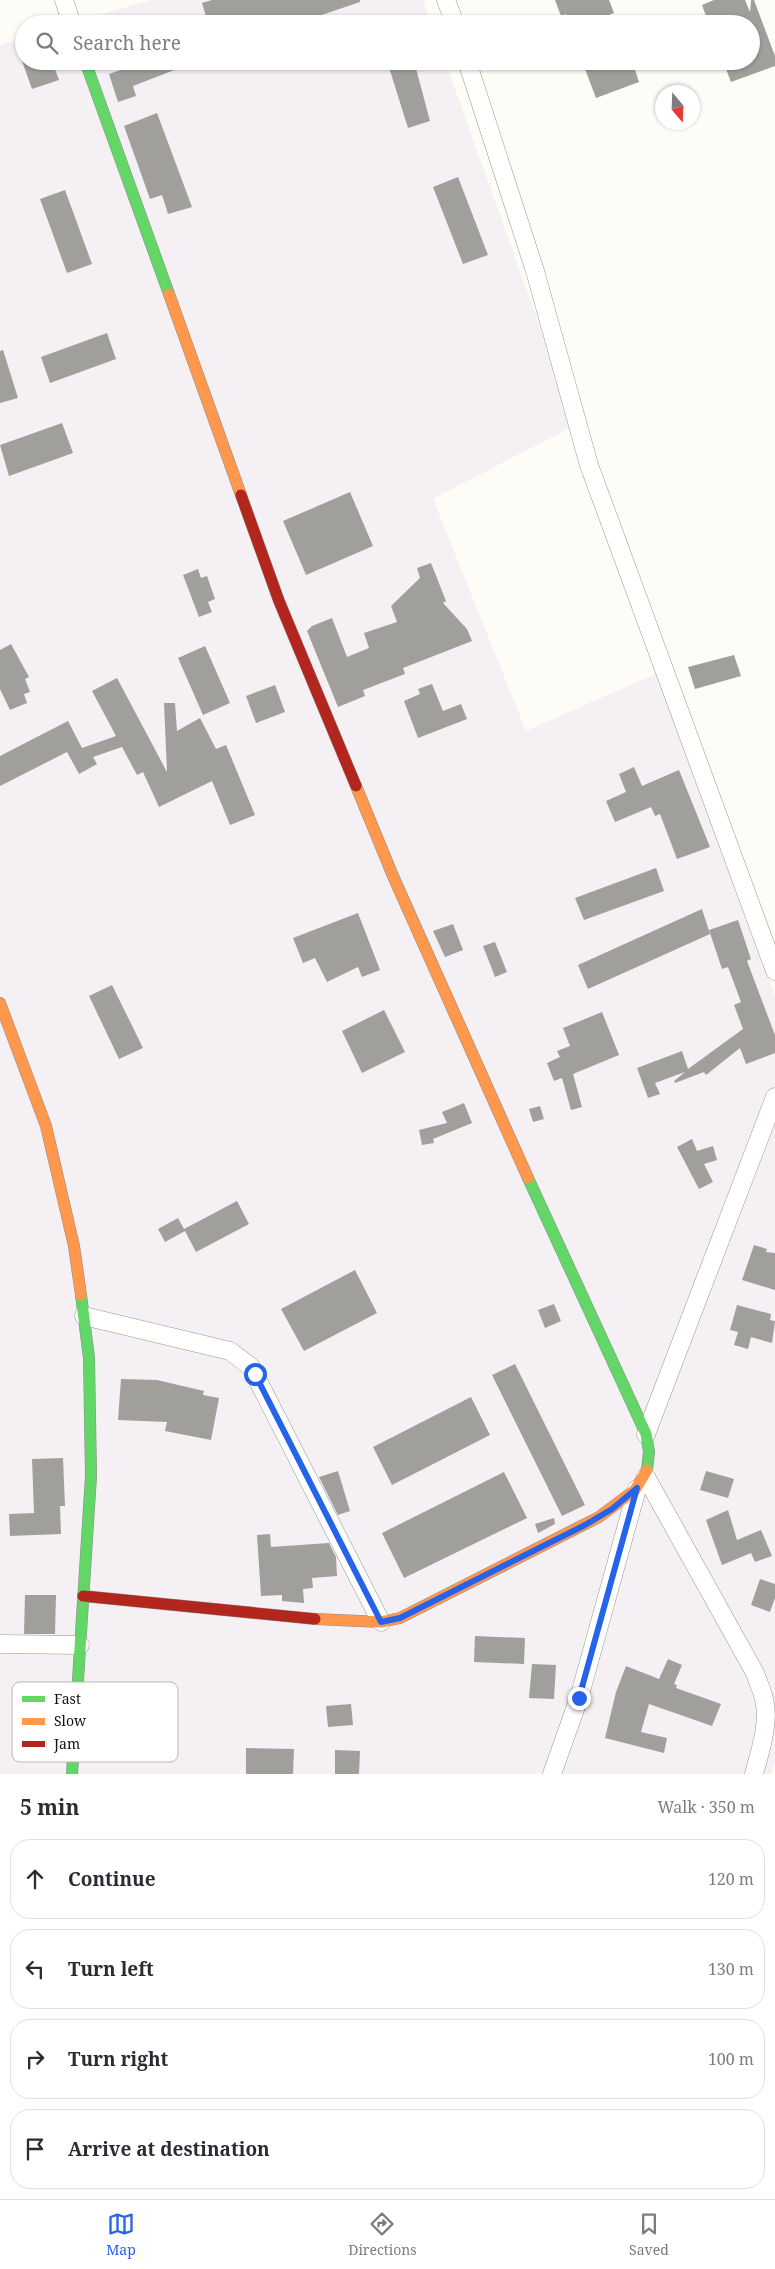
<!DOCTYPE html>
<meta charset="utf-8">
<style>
body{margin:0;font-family:"Noto Serif",serif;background:#f2f2f3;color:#2b2b33}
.compass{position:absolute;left:655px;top:85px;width:45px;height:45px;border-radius:50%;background:#fff;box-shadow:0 1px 4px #0004;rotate:161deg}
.stop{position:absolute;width:15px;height:15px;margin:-11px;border:4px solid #2563eb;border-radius:50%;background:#fff}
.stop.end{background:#2563eb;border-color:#fff;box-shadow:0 1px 5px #0008}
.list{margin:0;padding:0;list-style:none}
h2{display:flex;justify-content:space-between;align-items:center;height:65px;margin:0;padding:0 20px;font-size:21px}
h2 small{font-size:16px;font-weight:400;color:#7c7c81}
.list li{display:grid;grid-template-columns:32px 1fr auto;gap:15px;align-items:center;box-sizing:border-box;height:80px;margin:0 10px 10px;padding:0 10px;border:1px solid #e1e1e2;border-radius:20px}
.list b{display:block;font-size:19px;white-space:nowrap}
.list em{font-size:16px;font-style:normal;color:#7c7c81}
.icon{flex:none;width:28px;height:28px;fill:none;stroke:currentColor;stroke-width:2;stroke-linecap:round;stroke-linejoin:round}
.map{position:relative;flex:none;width:775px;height:1774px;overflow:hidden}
.search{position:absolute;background:#fff;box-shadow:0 1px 4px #0004;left:15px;right:15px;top:15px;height:55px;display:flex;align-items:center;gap:12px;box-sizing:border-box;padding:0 18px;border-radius:28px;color:#7c7c81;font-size:19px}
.sheet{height:425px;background:#fff}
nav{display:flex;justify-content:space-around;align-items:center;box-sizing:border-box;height:70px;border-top:1px solid #e1e1e2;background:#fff;font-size:14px;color:#7c7c81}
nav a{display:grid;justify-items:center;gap:2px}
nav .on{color:#2563eb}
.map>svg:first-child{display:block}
</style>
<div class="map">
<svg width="775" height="1774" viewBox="0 0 775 1774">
<rect width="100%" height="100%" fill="#fdfcf7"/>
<path fill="#f5f0f3" d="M151,0h272l8,24h-364z
M24,37v24h421l130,364 -142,74 93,232 136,-60 113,325v766l-4,12h-771v-1729z"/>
<path fill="#a19f9c" d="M212,0h148v2l-65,22h-87l-6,-21z
M555,0h54l5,13 -10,4 3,7h-37l-4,-10 -5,2z
M714,0h31l5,12 1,-12h3l21,56v10l-44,16 -8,-21h28v-37h-42l-7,-19z
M22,61h30l7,19 -27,9z
M147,61l48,1 -62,24 3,10 -18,6 -9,-28z
M387,61h27l16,60 -22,7z
M582,61h50l7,21 -43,16z
M157,113l35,94 -24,7 -6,-19 -12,4 -26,-73z
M458,177l30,78 -25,9 -30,-77z
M65,190l27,74 -25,9 -27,-74z
M107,333l9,26 -66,24 -9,-26z
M3,350l15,48 -18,5v-52z
M62,423l11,30 -64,23 -9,-31z
M350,492l23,54 -67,29 -23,-54z
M431,563l15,38 -3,2 24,26 5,12 -69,27 2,6 -42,16 2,6 -27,11 -31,-76 5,-5 20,-8 15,39 22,-9 -5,-15 33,-11 -6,-16 29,-28 -3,-10z
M198,569l3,9 6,-2 8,23 -7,3 4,10 -13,5 -16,-42z
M11,644l18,33 -4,2 5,13 -6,2 3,9 -17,7 -10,-21v-39z
M205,646l25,57 -27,12 -25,-57z
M734,655l7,21 -46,13 -7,-22z
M117,678l50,94 -3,-69h11l2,28 23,-13 16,31 10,-4 29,70 -25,10 -18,-44 -53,26 -16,-35 -6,3 -15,-28 -29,10 4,7 -18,10 -12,-22 -67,34v-30l68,-35 14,27 34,-12 -24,-45z
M432,684l11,27 18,-7 6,15 -49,19 -14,-37 16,-7 -2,-5z
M275,685l10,27 -29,11 -10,-27z
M634,767l8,19 37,-16 31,77 -33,12 -17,-45 -5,2 -4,-9 -36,15 -9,-21 20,-9 -7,-18z
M656,868l8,23 -80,29 -9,-22z
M702,909l8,25 -122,55 -10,-24z
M358,913l22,57 -18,7 -4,-10 -31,15 -12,-24 -12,5 -10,-25z
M738,920l13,39 -4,2 28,74v18l-29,11 -6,-16 -34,27 -2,-3 -29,11 -1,-2 11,-9 -30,11 5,11 -12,4 -11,-30 45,-17 6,18 55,-40 -9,-24 7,-3 -13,-35 -6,2 -13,-39z
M453,924l10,26 -18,7 -12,-26z
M495,942l12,30 -12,5 -12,-31z
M112,985l31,63 -24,11 -30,-63z
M384,1010l21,42 -43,21 -20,-42z
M602,1012l17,43 -46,19 9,33 -11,3 -9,-32 -8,3 -7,-18 13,-6 -3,-6 13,-5 -7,-18z
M464,1103l8,20 -39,16 1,4 -12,2 -3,-15 28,-7 -5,-11z
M540,1106l4,13 -11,3 -4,-13z
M692,1139l5,12 16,-5 4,14 -13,4 9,18 -14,7 -22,-42z
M237,1201l12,23 -53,28 -11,-21 -20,11 -7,-13 20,-11 6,11z
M754,1245l13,4 -1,3 9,1v37l-33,-10z
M355,1270l22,43 -73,38 -23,-42z
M554,1304l7,17 -16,7 -7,-18z
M737,1305l34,9 -1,6 5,1 -3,22 -21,-6 -3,12 -14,-4 4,-13 -8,-2z
M515,1364l70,141 -23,11 -70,-141z
M121,1379l36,1 47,11 -1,4 16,3 -8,42 -46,-9 2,-9 -49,-2z
M471,1397l19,38 -98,50 -19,-38z
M63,1458l2,48h-5l1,28 -51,2 -1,-22 25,-1 -2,-54z
M338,1471l12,40 -12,4 -19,-38z
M706,1471l28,8 -6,19 -28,-8z
M504,1472l23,46 -123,60 -22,-45z
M728,1510l9,30 24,-10 11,26 -17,6 -4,-9 -29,12 -16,-45z
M554,1518l1,6 -17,9 -3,-9z
M270,1534l1,13 58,-4 7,14 1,19 -25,2 1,10 -10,1 1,14 -22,-2v-6l-21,1 -4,-61z
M760,1579l15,5v14l-5,14 -19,-7z
M25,1595h31l-1,39h-31z
M475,1636l50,2 -1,26 -50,-2z
M668,1659l14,6 -8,19 3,1 -1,3 45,16 -9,22 -63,-22 -8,28 26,6 -3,15 -59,-15 11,-46 10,-26 33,13z
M532,1664l24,1 -2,34 -25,-1z
M351,1704l2,21 -25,2 -2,-21z
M246,1748l48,1 -1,25h-47z
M335,1750l25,1 -1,23h-24z"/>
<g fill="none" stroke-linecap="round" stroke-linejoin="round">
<defs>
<path id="street" d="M64,0l8,24
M446,0l9,24
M467,61l68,210 54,194 186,506
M84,1316l146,35 21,16 130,255
M646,1434l129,-337
M646,1477l109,196c3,9 7,17 9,26 6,24 -4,52 -10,75
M0,1644l80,1
M552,1774l27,-76 58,-209"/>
<path id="fast" d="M85,61l84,233
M528,1178l118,256 3,18 -2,18
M72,1774l19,-298 -2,-118 -8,-63"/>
<path id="slow" d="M169,294l72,201
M356,786l37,90 135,302
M0,1003l46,123 28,120 7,49
M315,1619l66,3 19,-4 199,-101 36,-27 12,-20"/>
<path id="jam" d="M241,495l38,106 77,185
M83,1596l232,23"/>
</defs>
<use href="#street" stroke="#979795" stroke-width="19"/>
<use href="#fast" stroke="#8e8d8b" stroke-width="12"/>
<use href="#slow" stroke="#8e8d8b" stroke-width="12"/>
<use href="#jam" stroke="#8e8d8b" stroke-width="12"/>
<use href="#street" stroke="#fffffe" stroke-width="18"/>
<use href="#fast" stroke="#63d668" stroke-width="11"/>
<use href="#slow" stroke="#ff974d" stroke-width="11"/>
<use href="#jam" stroke="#b3261e" stroke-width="11"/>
</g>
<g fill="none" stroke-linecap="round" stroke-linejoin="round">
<path stroke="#2563eb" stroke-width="6" d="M255,1374l126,248 19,-4 185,-93 27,-16 25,-21 -58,210"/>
</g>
<rect x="12" y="1682" width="166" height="80" rx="8" fill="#fff" stroke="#b8b8b8" stroke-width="1"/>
<rect x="22" y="1696" width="23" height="6" fill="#63d668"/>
<rect x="22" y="1718" width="23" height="7" fill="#ff974d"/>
<rect x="22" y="1741" width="23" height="6" fill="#b3261e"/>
<g font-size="14" fill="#111">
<text x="54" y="1704">Fast</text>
<text x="54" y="1726">Slow</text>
<text x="54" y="1749">Jam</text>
</g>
</svg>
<svg class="compass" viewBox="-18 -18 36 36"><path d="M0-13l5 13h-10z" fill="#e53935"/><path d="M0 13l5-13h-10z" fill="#7c7c81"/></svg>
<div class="stop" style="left:255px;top:1374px"></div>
<div class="stop end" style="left:579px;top:1698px"></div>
<div class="search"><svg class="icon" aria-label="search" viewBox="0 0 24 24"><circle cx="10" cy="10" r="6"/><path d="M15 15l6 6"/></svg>Search here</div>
</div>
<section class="sheet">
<h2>5 min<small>Walk · 350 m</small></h2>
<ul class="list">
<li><svg class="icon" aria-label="ahead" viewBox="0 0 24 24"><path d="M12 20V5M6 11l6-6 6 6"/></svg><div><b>Continue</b></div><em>120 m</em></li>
<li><svg class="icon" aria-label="left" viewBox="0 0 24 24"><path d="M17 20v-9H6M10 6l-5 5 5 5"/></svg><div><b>Turn left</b></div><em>130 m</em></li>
<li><svg class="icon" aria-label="right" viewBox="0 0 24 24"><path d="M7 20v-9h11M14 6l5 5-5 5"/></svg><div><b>Turn right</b></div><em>100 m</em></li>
<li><svg class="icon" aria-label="arrive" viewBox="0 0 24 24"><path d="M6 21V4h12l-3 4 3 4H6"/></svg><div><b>Arrive at destination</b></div></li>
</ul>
</section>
<nav>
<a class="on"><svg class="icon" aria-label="map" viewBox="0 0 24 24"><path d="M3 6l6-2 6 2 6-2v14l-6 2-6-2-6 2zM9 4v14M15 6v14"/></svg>Map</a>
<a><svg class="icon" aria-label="directions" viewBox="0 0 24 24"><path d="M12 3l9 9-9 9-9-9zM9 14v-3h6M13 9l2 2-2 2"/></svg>Directions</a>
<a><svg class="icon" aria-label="saved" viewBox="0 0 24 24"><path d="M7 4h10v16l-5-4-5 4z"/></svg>Saved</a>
</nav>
